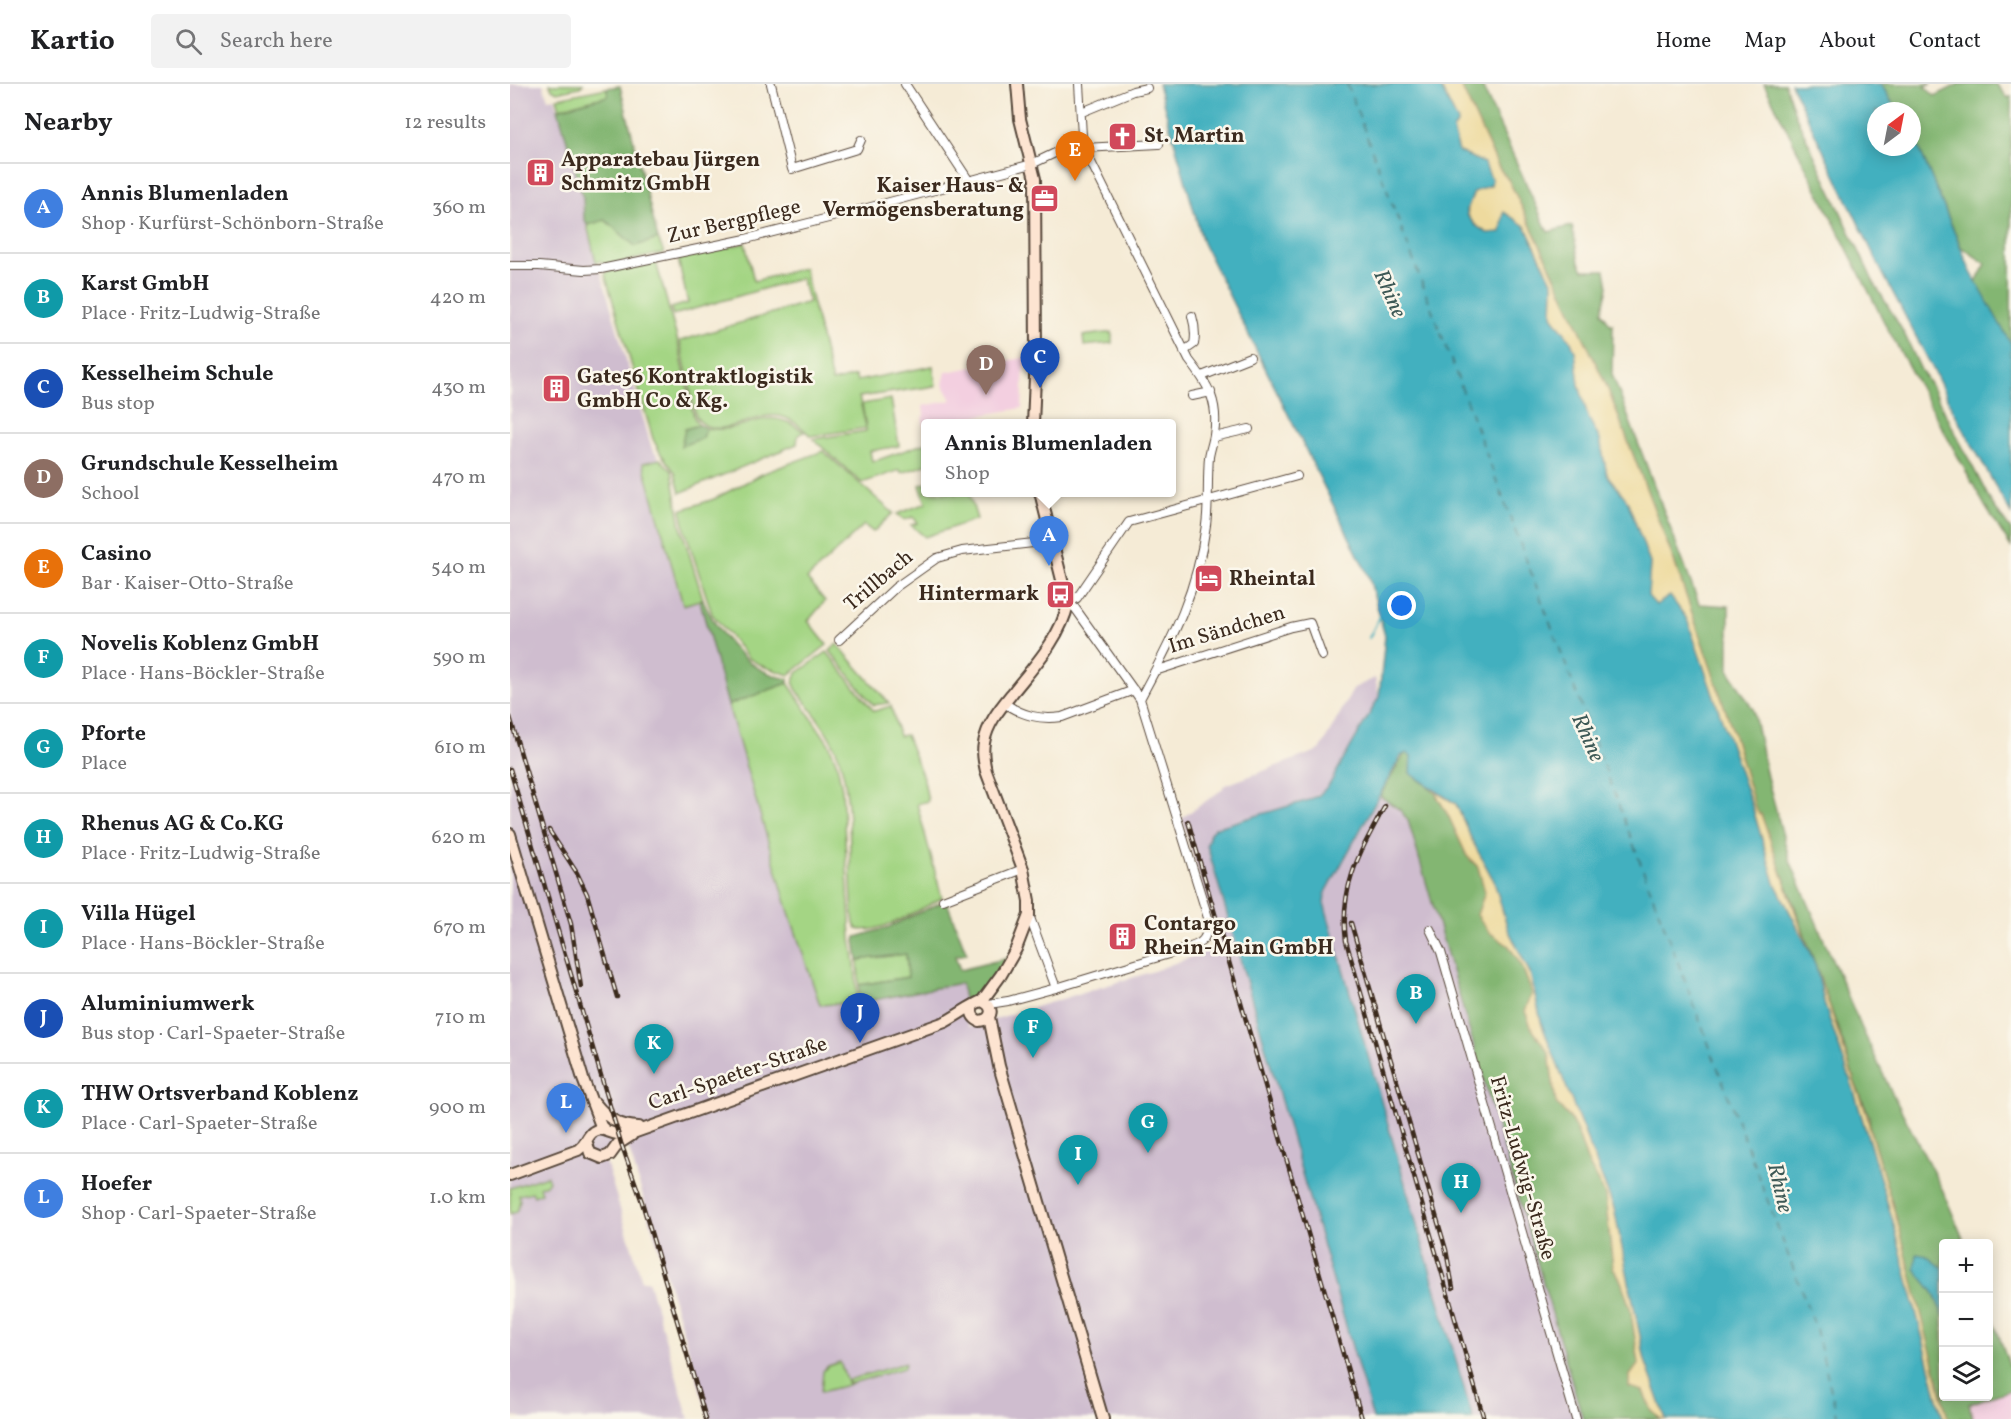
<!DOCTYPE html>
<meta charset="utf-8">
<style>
body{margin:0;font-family:Vollkorn,serif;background:#f2f2f2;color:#202124}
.controls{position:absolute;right:18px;bottom:18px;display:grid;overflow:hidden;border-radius:6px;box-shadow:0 3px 15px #0003}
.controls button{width:54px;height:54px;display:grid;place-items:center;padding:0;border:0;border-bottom:2px solid #e0e0e0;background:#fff;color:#202124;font:30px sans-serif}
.compass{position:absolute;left:1357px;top:18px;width:54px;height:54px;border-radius:50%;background:#fff;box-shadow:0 3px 15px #0003;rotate:32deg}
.you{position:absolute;left:892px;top:522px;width:21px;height:21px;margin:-15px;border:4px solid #fff;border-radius:50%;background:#1a73e8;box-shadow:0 0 0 9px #1a73e833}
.badge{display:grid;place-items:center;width:39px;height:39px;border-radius:50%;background:#db2777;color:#fff;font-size:20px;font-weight:700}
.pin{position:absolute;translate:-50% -50px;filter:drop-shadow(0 2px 3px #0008)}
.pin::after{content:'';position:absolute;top:32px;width:21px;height:18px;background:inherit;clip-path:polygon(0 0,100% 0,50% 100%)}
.popup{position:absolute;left:411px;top:335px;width:255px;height:78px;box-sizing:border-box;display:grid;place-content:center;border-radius:6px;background:#fff;filter:drop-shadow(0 2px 4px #0005);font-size:20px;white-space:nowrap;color:#757577}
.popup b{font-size:22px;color:#202124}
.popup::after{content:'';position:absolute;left:50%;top:100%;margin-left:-12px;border:12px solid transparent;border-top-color:#fff}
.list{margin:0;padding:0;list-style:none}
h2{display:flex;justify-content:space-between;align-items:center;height:78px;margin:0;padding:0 24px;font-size:26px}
h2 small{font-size:20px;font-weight:400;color:#757577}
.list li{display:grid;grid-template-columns:39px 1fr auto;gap:18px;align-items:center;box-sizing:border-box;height:90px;padding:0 24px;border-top:2px solid #e0e0e0}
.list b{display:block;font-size:22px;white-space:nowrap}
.list p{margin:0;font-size:20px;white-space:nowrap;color:#757577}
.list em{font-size:20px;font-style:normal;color:#757577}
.icon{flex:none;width:33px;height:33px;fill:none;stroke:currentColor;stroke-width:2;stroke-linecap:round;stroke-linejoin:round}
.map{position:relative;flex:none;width:1501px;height:1335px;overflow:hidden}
header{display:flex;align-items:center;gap:36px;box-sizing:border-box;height:84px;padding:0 30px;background:#fff;border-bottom:2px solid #e0e0e0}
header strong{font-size:28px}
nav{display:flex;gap:33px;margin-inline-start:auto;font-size:21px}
.search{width:420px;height:54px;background:#f2f2f2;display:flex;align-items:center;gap:15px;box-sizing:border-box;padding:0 21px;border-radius:6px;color:#757577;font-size:22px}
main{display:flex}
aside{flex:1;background:#fff}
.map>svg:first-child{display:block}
</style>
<header>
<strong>Kartio</strong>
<div class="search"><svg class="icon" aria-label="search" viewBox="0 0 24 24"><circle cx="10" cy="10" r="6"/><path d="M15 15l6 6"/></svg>Search here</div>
<nav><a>Home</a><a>Map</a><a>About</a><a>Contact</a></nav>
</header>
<main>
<aside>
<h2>Nearby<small>12 results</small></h2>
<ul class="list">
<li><span class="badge" style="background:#3f7fe0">A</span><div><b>Annis Blumenladen</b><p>Shop · Kurfürst-Schönborn-Straße</p></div><em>360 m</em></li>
<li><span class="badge" style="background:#0f9aa8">B</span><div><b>Karst GmbH</b><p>Place · Fritz-Ludwig-Straße</p></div><em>420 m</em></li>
<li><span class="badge" style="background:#1a4fb4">C</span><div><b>Kesselheim Schule</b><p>Bus stop</p></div><em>430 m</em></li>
<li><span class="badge" style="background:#8d6e63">D</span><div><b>Grundschule Kesselheim</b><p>School</p></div><em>470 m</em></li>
<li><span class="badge" style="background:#e8710a">E</span><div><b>Casino</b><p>Bar · Kaiser-Otto-Straße</p></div><em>540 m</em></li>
<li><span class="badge" style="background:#0f9aa8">F</span><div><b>Novelis Koblenz GmbH</b><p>Place · Hans-Böckler-Straße</p></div><em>590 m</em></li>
<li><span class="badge" style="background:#0f9aa8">G</span><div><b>Pforte</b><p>Place</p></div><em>610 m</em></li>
<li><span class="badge" style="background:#0f9aa8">H</span><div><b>Rhenus AG &amp; Co.KG</b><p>Place · Fritz-Ludwig-Straße</p></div><em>620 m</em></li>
<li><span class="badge" style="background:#0f9aa8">I</span><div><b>Villa Hügel</b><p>Place · Hans-Böckler-Straße</p></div><em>670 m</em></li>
<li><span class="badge" style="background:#1a4fb4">J</span><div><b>Aluminiumwerk</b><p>Bus stop · Carl-Spaeter-Straße</p></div><em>710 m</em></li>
<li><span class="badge" style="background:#0f9aa8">K</span><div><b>THW Ortsverband Koblenz</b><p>Place · Carl-Spaeter-Straße</p></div><em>900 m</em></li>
<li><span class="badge" style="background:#3f7fe0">L</span><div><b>Hoefer</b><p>Shop · Carl-Spaeter-Straße</p></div><em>1.0 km</em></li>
</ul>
</aside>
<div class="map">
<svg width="1501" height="1335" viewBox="0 0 1501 1335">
<rect width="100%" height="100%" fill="#fbf7ec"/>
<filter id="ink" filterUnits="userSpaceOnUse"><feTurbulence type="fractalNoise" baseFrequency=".0167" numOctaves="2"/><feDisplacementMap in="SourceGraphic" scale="12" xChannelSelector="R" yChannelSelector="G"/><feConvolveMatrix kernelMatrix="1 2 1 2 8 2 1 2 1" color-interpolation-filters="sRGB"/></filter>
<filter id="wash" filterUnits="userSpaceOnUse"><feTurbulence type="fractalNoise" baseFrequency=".008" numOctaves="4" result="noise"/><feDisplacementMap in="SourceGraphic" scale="24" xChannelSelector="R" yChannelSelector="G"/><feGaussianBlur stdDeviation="1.35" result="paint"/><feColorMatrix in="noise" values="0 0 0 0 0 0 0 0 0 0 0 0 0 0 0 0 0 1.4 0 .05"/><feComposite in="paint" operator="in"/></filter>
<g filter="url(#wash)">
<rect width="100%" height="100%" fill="#f5ebd6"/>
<path fill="#f3cfe0" d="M518,273v8l-4,1 -2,42 -73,13v2l-23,1v13l-4,-20 2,-1 -1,-10 29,-6 -9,-16 3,-12z
M1501,1306v29h-38l-4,-15z"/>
<path fill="#cfbdcf" d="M0,0h33l5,15 7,-1 28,100 1,19 15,55 2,1 51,176 8,10 -17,5 39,141 18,-4 24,91 63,214 33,99 44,-3 98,-19 7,44 182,-55 69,-26 -38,-128 41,-29v-3l97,-36 34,-62 21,-10 4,19 -46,83 -6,8 -18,12 -94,28 -7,10 -1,10 166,571h-664l-81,-273 -24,10 38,125 6,-1 41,139h-165l-9,-3 -5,2z
M870,712l20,14 8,10 175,599h-110l-148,-511v-14z"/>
<path fill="#a4d584" stroke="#708051" stroke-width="1.5" d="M40,0h33l-3,3 -23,5 -5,-3z
M97,4l1,8 -48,12 -3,-10z
M95,136l30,26 23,-7 6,14 -60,13 -2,-5 -6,1 -9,-37z
M235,159l9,38 50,-13 28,114 23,-6 2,5 76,-15 3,20 -77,11 7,30 -4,-23 29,-5 8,47 -29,5 2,11 54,-19v22l-25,8 -1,-3 -38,13 -49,-44 53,-8v-3l-55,8c-9,-8 -18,-17 -31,-20 -26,-5 -64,29 -84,1l-16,-76 129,-39 -8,-24 -128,37 -2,-7 17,-5 -10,-44z
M146,178l22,80 16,76 5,7 -14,4 18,9 3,-10c43,8 56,-28 98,4l-6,3 -1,9 -117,49 -5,-21 -14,-18 -8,-15 -48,-165 1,-2z
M602,248v11l-28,3 -1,-10z
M313,367l70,62 -20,19 -9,-7 -57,54 18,22 -17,20 19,24 -38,30 -27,-9 -14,-8 -36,-44 -27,-84 -4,-20 33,-11 50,-26z
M150,375l12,12 9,56 22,72 -20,6 -40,-142z
M416,399v9l28,1v1l15,-1 8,26 -52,18 -14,-12 7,-2 -5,-6 -8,3 -8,-6 29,-11 -6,-18z
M327,560l52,59 -15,2 -4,-4 -40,-50z
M317,568l46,58 2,1 16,-5 8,30 7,-1 18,45 4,21 -11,3 25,94c-20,10 -63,37 -85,31l-3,-5c-7,-51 1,-122 -16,-169 -9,-24 -27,-45 -42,-66l-3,-7 4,-9z
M278,599l41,61 8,20 5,25 9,150 4,25 2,33 5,5 -42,3 -33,-99 -59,-201z
M396,870l2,23 -49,8 -1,-25z
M37,1092l2,5 -2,3 -8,3 2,6 -7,3 -2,-4 -13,3 1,5 -3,12 -7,2v-26z
M330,1278l8,23 -27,7 2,-21 5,-5z
M395,1279l-1,5 -55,16 -1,-4z"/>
<path fill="#83b672" stroke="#5f7048" stroke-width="1.5" d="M950,0h21l67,148 24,-6 7,36 4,8h22l3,17 -6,25 8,12h3l-1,50 87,230 30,2v65l24,38 14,68 22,81 70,164 30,65 53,102 23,54 -21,1 -1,24 -3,-3 -15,16 8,11 10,23 1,81h44l1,-88 22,62v20l-42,14 4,15h-25l-50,-196 -28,-93 -1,-14 -15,-36 -10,-34 -54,-153 -35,-86 -23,-78 -58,-168 -67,-174 -78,-165 -20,-41 -10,-13z
M1254,0h21l10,30 78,167 31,52 17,37 9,14 61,118 20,28v17l-26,-41 -102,-186z
M1371,0h50l-6,3 10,9 24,-12h37l12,14 3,-2v250l-36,-63 11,-19 -25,-17 -44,-104 -5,-9v-23h-15z
M110,2l38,153 -23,7 -30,-26 -18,5 -3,-8 -1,-19 -25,-89 50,-13 -1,-8z
M189,341l7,3 -3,10 -22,8 4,-17z
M193,515c4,13 11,23 18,33 18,25 37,41 67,47v4l-60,22 -28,-104z
M895,669l4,1 2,3 -1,16 24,18 14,24 19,41 11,11 7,25 4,40 20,14 13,20 10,27v36l17,23 7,51 14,15 7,13 10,29 18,35 8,72 8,14 9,26 9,57 -10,13 14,14 9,20 9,8h-78l-175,-599 -8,-10 -20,-14z
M436,816l21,54 -12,2 5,14 48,-12c-11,19 -26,32 -43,46l-4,-21 -97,19 -5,-6v-11l49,-8 -2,-23 -48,6 -3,-19 1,-4 33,-10z"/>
<path fill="#eeda9e" stroke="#94825e" stroke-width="1.5" d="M929,0h21l39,84 10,13 20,41 78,165 67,174 58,168 23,78 4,7h2l47,134 -33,-65 -23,-77 -14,-36 -82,-165 -9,-9 3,-33 -23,-63 -20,-25 -7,-35 -12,-23 -9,-32 -4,-33 -4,-11 -19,-25 1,-32 -28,-58c-10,3 -26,10 -37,7 -1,0 -7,-4 -8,-5 -18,-12 -13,-20 -6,-36l17,-7 -7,-22 -25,-11 -6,-22 5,-8z
M924,707l22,13 16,36 22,41 14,48 22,44 12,52 72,183 31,152 21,59h-5l-9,-8 -9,-20 -14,-4v-10l10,-14 -9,-56 -9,-26 -8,-14 -8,-72 -18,-35 -10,-29 -7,-13 -14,-15 -7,-50 -17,-24 -7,-18 7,-18 -10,-27 -13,-20 -20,-14 -12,-17 8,-23 -7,-25 -11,-11 -19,-41z
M1306,883c13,37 25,74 37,111 6,18 15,33 17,53l28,92 50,196h-5l-49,-194 -41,-137 -28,-82z"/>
<path fill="#42b0bf" stroke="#3e6d6e" stroke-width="1.5" d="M648,0h281l19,38 -5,8 6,22 25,11 8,17 -1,5 -17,7 -7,17v6l8,10 12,8 14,-1 3,-20 21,14 28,58 -1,32 19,25 4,11 4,33 9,32 12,23 7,35 20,25 23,63 -2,33 8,9 14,-9 17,23 65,187 23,77 33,65 8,19 9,39 28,82 41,137 49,194h-277l-21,-59 -31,-152 -72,-183 -12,-52 -22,-44 -14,-48 -22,-41 -16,-36 -46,-31 1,-16 -4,-4 -6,3 -76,138 -1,9 149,516h-100l-166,-574 3,-12 5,-5 94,-28 10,-5 10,-10 50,-88 6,-61 -16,-59 -166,-334z
M1281,0h90l16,27h-21v36h36v-13l5,9 54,129 40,72v170l-56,-100 -23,-47 -50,-95z
M1407,1170l10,2 16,12v47l-10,-23 -18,-23z"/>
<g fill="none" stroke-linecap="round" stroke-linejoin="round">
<path stroke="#42b0bf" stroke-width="2" d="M859,554l11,-22"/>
<path stroke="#3d5956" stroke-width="1.5" stroke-dasharray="8 6" stroke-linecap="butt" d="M837,0l469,1245 22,90"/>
</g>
</g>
<g filter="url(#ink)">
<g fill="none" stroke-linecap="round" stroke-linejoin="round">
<defs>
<path id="street" d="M261,0l21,85 65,-20 4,-9
M395,0l64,97
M572,28l51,-21 14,-3
M568,58l6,6 105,212c20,25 30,43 25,75 -1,7 -4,15 -5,22 -2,23 0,46 -3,68 -9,69 -34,114 -66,174
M568,58l4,-6 -3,-52
M574,64l75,-4
M0,182h29l45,4 17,-1 145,-30 110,-28 176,-47 46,-22
M674,267l10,-7c2,-10 1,-18 -2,-28
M692,292l48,-19
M682,312l19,-4
M704,353l35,-8
M329,556l57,-53 41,-29 25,-7 89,-10
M645,587l136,-44 19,-4 12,33
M494,619c19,13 36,17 58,14l72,-27
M433,816l80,-31
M519,831l27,73
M920,845l11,23 135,467
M479,920l19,-3 48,-13 129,-39c19,-6 21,-9 24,-28l-69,-222 -65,-91 -7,-4 9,-6 52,-76 168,-46"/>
<path id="secondary" d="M507,0l3,35 15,60 1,175 -3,70
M0,750l73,245 18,47 4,4
M472,917l19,-26 15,-26 13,-34v-14l-6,-32 -37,-98c-2,-9 -4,-18 -2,-28 3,-20 18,-37 30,-52 20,-25 47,-54 54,-87l-28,-112
M463,922c-3,7 0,12 6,15 14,-1 16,-15 3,-20
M479,933l10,49 104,353
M85,1019c12,15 24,24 44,24
M77,1059l3,10 12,5 8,-3 8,-11 14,-9
M0,1091l68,-25c9,-6 8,-13 15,-18 9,-6 15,1 24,2 6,1 12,-1 19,-2l309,-110c10,-5 29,-19 37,-21"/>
</defs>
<use href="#street" stroke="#57473a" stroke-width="10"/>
<use href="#secondary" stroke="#57473a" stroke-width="14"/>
<use href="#street" stroke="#fff" stroke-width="8"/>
<use href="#secondary" stroke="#fde4d1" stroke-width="10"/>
<defs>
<path id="rail" d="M0,633l61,207 10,63
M0,685l111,374 21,59 64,217
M875,722c-25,46 -46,80 -39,135l138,478
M678,737l174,598
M39,746l28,43 10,21 30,103
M841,839l95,327 7,38"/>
</defs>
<use href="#rail" stroke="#3b2a1e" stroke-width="4.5"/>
<use href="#rail" stroke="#fbf7ec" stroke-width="2" stroke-dasharray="7" stroke-linecap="butt"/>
</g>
</g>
<defs>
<symbol id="church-square" viewBox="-11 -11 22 22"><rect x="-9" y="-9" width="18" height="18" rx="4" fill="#d1495b" stroke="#fbf7ec"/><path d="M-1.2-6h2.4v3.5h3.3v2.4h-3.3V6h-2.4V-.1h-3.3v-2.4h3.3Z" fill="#fff"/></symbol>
<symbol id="building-square" viewBox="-11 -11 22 22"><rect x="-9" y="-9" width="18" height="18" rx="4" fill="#d1495b" stroke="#fbf7ec"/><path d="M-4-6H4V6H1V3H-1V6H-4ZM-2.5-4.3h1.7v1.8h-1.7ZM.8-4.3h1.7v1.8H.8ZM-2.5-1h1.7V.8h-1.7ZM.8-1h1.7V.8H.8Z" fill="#fff"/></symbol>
<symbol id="office-square" viewBox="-11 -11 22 22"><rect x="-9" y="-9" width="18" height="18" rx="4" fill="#d1495b" stroke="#fbf7ec"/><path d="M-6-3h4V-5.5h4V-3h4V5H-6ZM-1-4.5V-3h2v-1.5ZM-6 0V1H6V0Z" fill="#fff"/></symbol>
<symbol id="hotel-square" viewBox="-11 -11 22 22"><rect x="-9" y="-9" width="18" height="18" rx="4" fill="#d1495b" stroke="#fbf7ec"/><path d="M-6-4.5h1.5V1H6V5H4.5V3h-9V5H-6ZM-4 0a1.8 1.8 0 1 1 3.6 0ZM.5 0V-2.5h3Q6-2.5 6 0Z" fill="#fff"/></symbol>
<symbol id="bus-square" viewBox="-11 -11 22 22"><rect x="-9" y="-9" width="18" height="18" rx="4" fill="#d1495b" stroke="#fbf7ec"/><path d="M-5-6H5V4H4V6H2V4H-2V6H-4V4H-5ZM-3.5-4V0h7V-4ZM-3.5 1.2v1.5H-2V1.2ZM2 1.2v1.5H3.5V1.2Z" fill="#fff"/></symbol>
</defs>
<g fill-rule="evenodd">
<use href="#church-square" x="596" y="36" width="33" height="33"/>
<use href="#building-square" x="14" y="72" width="33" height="33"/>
<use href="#office-square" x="518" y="98" width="33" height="33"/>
<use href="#building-square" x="30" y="288" width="33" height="33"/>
<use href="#hotel-square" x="682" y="478" width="33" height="33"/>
<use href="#bus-square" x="534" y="494" width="33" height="33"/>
<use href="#building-square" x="596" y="836" width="33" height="33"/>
</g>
<g text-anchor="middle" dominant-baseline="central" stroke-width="5" stroke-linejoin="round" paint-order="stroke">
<g font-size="21" font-weight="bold" fill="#3b2a1e" stroke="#fbf7ec" text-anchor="start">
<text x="634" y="52">St. Martin</text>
<text x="51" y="76">Apparatebau Jürgen<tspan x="51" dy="24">Schmitz GmbH</tspan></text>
<text x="514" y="102" text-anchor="end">Kaiser Haus- &amp;<tspan x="514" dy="24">Vermögensberatung</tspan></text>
<text x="67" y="293">Gate56 Kontraktlogistik<tspan x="67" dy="24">GmbH Co &amp; Kg.</tspan></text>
<text x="719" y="495">Rheintal</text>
<text x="529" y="510" text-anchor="end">Hintermark</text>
<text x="634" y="840">Contargo<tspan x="634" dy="24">Rhein-Main GmbH</tspan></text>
</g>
<g font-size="21" fill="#3b2a1e" stroke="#fbf7ec">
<text transform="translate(224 138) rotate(-13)">Zur Bergpflege</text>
<text transform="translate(369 497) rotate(-40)">Trillbach</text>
<text transform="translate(717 546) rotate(-17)">Im Sändchen</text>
<text transform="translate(228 990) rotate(-19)">Carl-Spaeter-Straße</text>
<text transform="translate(1012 1084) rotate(74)">Fritz-Ludwig-Straße</text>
</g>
<g font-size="22" font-style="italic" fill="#3d5956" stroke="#fbf7ec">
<text transform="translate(879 210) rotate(66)">Rhine</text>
<text transform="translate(1077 654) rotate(66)">Rhine</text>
<text transform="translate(1269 1104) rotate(77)">Rhine</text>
</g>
</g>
</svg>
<div class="controls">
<button>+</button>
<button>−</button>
<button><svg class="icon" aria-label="layers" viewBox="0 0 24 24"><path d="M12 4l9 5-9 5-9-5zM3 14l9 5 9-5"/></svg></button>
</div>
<svg class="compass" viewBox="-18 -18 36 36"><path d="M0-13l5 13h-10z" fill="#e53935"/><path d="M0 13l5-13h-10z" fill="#757577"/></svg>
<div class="you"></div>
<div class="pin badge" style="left:539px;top:482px;background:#3f7fe0">A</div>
<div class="popup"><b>Annis Blumenladen</b>Shop</div>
<div class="pin badge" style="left:906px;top:940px;background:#0f9aa8">B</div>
<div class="pin badge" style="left:530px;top:304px;background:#1a4fb4">C</div>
<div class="pin badge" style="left:476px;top:311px;background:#8d6e63">D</div>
<div class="pin badge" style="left:565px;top:97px;background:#e8710a">E</div>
<div class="pin badge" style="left:523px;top:974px;background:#0f9aa8">F</div>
<div class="pin badge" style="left:638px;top:1069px;background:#0f9aa8">G</div>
<div class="pin badge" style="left:951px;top:1129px;background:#0f9aa8">H</div>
<div class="pin badge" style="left:568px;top:1101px;background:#0f9aa8">I</div>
<div class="pin badge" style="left:350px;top:959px;background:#1a4fb4">J</div>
<div class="pin badge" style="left:144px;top:990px;background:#0f9aa8">K</div>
<div class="pin badge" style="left:56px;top:1049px;background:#3f7fe0">L</div>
</div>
</main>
